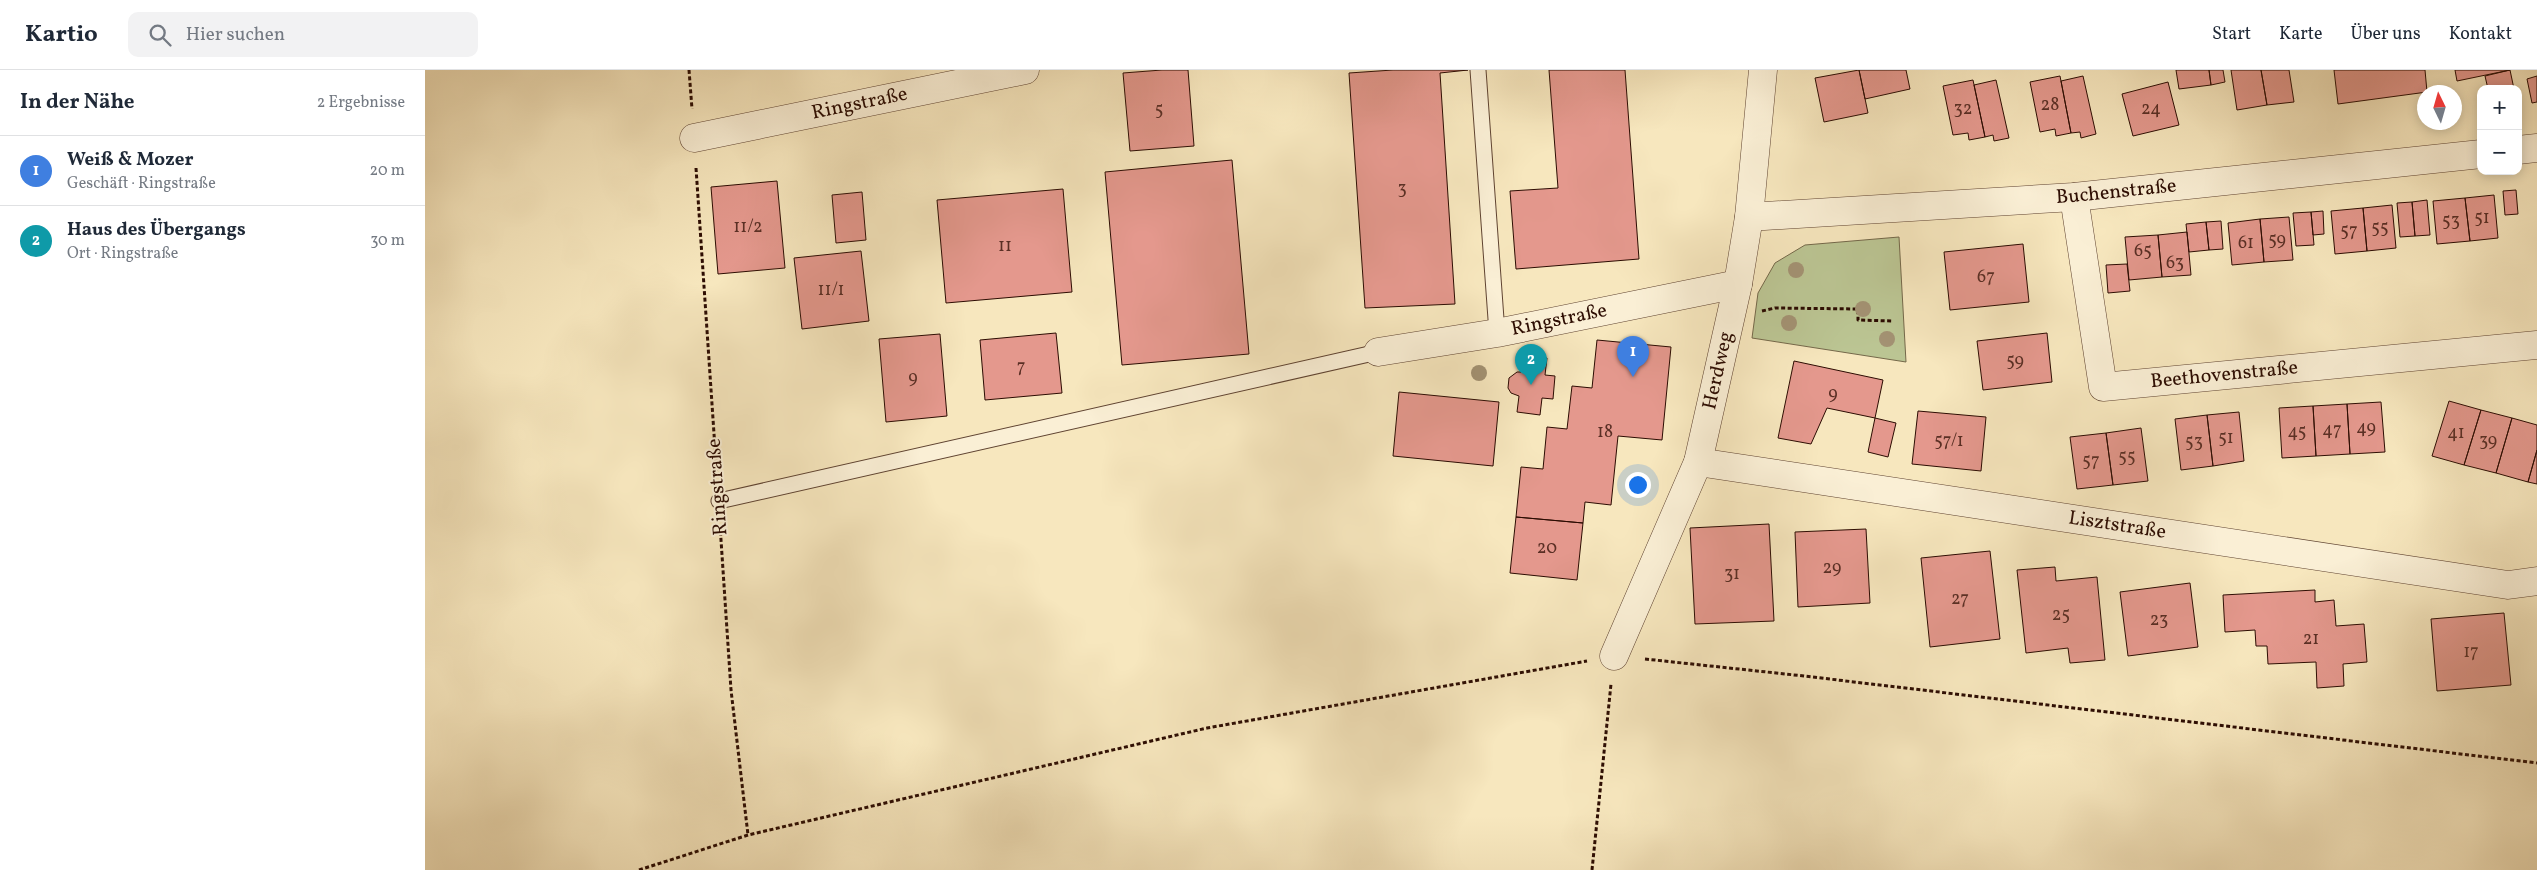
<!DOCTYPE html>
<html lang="de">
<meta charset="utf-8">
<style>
body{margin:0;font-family:Vollkorn,serif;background:#f2f2f3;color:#1f2937}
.controls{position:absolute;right:15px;top:15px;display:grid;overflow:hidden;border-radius:10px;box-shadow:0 2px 12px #0003}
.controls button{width:45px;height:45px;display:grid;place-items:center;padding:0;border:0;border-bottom:1px solid #e0e1e3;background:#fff;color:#1f2937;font:25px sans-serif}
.compass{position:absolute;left:1992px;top:15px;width:45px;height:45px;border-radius:50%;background:#fff;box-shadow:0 2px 12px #0003;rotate:355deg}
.you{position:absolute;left:1212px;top:414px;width:18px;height:18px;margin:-12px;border:4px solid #fff;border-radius:50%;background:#1a73e8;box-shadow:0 0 0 8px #1a73e833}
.badge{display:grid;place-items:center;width:32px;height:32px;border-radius:50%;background:#8f2418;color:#fff;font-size:16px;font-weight:700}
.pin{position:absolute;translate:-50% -41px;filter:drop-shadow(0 1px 2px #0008)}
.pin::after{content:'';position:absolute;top:26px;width:18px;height:15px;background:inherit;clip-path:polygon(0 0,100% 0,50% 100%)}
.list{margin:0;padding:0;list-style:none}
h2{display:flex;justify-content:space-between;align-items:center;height:65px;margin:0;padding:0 20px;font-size:21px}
h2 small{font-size:16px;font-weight:400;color:#747a83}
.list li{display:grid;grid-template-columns:32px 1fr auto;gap:15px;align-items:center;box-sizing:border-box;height:70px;padding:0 20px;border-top:1px solid #e0e1e3}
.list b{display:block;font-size:19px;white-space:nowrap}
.list p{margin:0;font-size:16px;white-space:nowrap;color:#747a83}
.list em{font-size:16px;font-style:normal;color:#747a83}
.icon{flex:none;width:28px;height:28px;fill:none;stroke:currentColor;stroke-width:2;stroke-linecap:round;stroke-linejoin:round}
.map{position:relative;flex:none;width:2112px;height:800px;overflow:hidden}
header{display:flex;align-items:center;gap:30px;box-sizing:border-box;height:70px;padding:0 25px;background:#fff;border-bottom:1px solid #e0e1e3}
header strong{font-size:24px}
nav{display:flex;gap:28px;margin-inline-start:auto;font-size:18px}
.search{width:350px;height:45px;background:#f2f2f3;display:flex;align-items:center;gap:12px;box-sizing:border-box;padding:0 18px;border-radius:10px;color:#747a83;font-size:19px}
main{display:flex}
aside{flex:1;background:#fff}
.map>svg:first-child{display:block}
</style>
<header>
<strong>Kartio</strong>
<div class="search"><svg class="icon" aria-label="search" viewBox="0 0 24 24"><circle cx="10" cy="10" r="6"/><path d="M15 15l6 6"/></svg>Hier suchen</div>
<nav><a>Start</a><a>Karte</a><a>Über uns</a><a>Kontakt</a></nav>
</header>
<main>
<aside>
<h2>In der Nähe<small>2 Ergebnisse</small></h2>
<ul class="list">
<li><span class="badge" style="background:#3f7fe0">1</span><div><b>Weiß &amp; Mozer</b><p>Geschäft · Ringstraße</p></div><em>20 m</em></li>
<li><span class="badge" style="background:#0f9aa8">2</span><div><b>Haus des Übergangs</b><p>Ort · Ringstraße</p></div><em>30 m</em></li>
</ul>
</aside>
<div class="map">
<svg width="2112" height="800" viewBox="0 0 2112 800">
<rect width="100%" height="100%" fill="#f7e7be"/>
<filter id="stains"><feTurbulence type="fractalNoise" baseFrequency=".004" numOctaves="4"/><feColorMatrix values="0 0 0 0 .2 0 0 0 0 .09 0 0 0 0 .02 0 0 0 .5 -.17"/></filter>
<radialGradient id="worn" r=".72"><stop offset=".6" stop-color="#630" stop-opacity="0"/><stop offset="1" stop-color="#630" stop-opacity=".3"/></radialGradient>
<path fill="#bbc593" stroke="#74684a" d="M1474,167l7,125 -154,-24 6,-45 17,-30 30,-18z"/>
<path fill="#e4988d" stroke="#2c0c02" d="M737,0h26l6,76 -64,5 -7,-78z
M968,0h75l-28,3 15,231 -90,4 -16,-235z
M1124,0h76l14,189 -123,10 -6,-78 48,-3z
M1434,0h47l4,19 -45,10z
M1434,0l9,43 -44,9 -9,-44z
M1751,0h33l2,15 -32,4z
M1784,0h14l2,12 -14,3z
M1806,0h30l6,35 -30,5z
M1836,0h28l5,32 -27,3z
M1909,0h91l2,22 -89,12z
M2030,0h55l-53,11z
M2085,0l4,19h-26l-3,-13z
M1635,6l11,57 -15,3 -1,-7 -15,3 -10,-50z
M1658,6l13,58 -15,4 -1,-6 -9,1 -10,-52z
M2112,6v26l-5,1 -5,-24z
M1548,10l12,57 -16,3 -1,-7 -15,2 -10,-49z
M1571,10l13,58 -15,3 -1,-6 -8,2 -11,-52z
M1743,12l11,43 -46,11 -11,-42z
M807,90l17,194 -127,11 -17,-193z
M352,111l8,87 -67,6 -7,-87z
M638,119l9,103 -126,11 -9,-103z
M2091,120l2,24 -13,1 -2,-24z
M437,122l4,48 -30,3 -4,-48z
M2069,125l4,43 -28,3 -5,-43z
M2040,128l5,43 -33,3 -4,-43z
M2002,130l3,35 -15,1 -3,-34z
M1987,132l3,34 -15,1 -3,-34z
M1967,135l4,43 -29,3 -4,-43z
M1938,138l4,43 -32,3 -4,-43z
M1898,141l1,23 -11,1 -2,-23z
M1886,142l3,33 -18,1 -3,-33z
M1864,147l4,43 -29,2 -4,-43z
M1835,149l4,43 -32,3 -4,-42z
M1796,151l2,28 -14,1 -3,-28z
M1781,152l3,28 -20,2 -3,-28z
M1762,162l4,43 -29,2 -4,-42z
M1733,165l4,42 -33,3 -4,-43z
M1598,174l6,58 -79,8 -6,-58z
M436,181l8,70 -67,8 -8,-71z
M1702,194l3,27 -22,2 -2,-28z
M631,263l6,60 -77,7 -5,-60z
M1622,263l5,49 -69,8 -6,-49z
M515,264l7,82 -61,6 -7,-83z
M1172,270l74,7 -9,93 -44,-4 -7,69 -26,-3 -2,21 -67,-6 5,-50 22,2 4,-42 20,2 5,-43 20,2z
M1097,286l25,2 -2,17 10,1 -2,23 -11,-1 -2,17 -23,-3 2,-16 -8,-3 -3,-5 1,-10 8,-6h4z
M1369,291l89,19 -8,38 -48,-10 -16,36 -33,-6z
M974,322l100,10 -6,64 -100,-10z
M2024,331l32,9 -17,55 -32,-9z
M1956,332l4,50 -35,2 -3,-50z
M1922,334l3,50 -34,2 -3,-50z
M1888,336l3,50 -34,2 -3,-50z
M2056,340l31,8 -16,55 -32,-8z
M1493,341l68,6 -5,54 -69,-7z
M1814,342l5,49 -31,5 -6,-51z
M1782,345l6,51 -32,4 -6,-51z
M1450,348l21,5 -8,34 -20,-5z
M2087,348l25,7v25l-9,32 -32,-9z
M1716,358l7,53 -35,4 -7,-52z
M1681,363l7,52 -36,4 -7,-52z
M2112,380v34l-9,-2z
M1091,447l67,6 -6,57 -67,-7z
M1344,454l5,97 -79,3 -5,-96z
M1441,459l4,74 -72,4 -3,-75z
M1565,481l10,88 -70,8 -9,-89z
M1630,497l1,14 41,-4 8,83 -35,3 -2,-15 -42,5 -9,-83z
M1765,513l8,64 -70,9 -8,-64z
M1890,520v12l19,-2 2,26 28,-2 3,38 -24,2 1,22 -27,2 -1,-26 -48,2 -1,-18h-11l-1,-16 -30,2 -2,-37z
M2079,543l7,72 -74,6 -6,-72z"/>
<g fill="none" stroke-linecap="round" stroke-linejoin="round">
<defs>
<path id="lane" d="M1053,0l19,263
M294,431l659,-149"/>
<g id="street">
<path id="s1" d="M269,68l331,-68"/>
<path d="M2093,80l19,-2"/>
<path id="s2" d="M1649,127l29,190 434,-42"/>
<path id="s3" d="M1324,147l325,-20 407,-43"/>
<path id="s4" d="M953,282l119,-19 241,-49"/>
<path id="s5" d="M1273,392l810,123 29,-4"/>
<path id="s6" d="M1189,586l84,-194 40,-178 11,-67 14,-147"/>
</g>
</defs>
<use href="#lane" stroke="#5f4331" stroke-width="17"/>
<use href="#street" stroke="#5f4331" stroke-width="29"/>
<path stroke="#2c0c02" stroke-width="3" stroke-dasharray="4 2.5" stroke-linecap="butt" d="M264,0l3,39
M271,98l21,310
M1337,241l13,-3 83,1v11l34,1
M295,455l11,165 17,145
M1220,589l159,17 733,87
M214,800l109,-35 459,-107 380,-67
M1167,800l19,-186"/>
<use href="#lane" stroke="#faefd5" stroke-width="15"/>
<use href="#street" stroke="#faefd5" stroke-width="28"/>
</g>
<g fill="#a39273">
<circle cx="1371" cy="200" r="8"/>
<circle cx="1438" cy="239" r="8"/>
<circle cx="1364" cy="253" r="8"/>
<circle cx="1462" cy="269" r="8"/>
<circle cx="1054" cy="303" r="8"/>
</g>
<g text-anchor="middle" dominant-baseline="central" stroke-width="4" stroke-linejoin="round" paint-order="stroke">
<g font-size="18" fill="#5a2f25">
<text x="1625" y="35">28</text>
<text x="1538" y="39">32</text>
<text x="1726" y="39">24</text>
<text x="734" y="40">5</text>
<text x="977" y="119">3</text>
<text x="2057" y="148">51</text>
<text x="2026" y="151">53</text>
<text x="323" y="157">11/2</text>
<text x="1955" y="158">55</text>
<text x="1924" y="161">57</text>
<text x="1852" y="170">59</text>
<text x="1821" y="173">61</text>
<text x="580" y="176">11</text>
<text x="1718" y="181">65</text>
<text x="1750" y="193">63</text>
<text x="1561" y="207">67</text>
<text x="406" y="220">11/1</text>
<text x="1590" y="291">59</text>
<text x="596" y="297">7</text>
<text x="488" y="308">9</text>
<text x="1408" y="324">9</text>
<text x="1941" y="358">49</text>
<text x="1907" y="360">47</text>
<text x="1180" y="362">18</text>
<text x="1872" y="362">45</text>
<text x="2031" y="363">41</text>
<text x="1801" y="368">51</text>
<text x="1524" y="371">57/1</text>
<text x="2063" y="371">39</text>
<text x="1769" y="372">53</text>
<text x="1702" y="387">55</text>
<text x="1666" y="391">57</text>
<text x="1122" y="478">20</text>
<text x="1407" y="498">29</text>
<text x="1307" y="504">31</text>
<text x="1535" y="529">27</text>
<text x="1636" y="545">25</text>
<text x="1734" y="550">23</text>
<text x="1886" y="569">21</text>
<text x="2046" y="582">17</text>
</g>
<g font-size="20" fill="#2c0c02" stroke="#faefd5">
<text stroke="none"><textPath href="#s1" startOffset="169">Ringstraße</textPath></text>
<text stroke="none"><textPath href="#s3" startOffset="368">Buchenstraße</textPath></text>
<text stroke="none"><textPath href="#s4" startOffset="184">Ringstraße</textPath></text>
<text stroke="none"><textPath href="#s6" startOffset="305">Herdweg</textPath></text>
<text stroke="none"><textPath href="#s2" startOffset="314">Beethovenstraße</textPath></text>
<text transform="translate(293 417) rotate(-94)">Ringstraße</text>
<text stroke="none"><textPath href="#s5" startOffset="424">Lisztstraße</textPath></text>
</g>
</g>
<rect width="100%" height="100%" filter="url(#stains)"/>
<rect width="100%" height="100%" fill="url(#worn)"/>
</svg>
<div class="controls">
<button>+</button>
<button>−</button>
</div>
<svg class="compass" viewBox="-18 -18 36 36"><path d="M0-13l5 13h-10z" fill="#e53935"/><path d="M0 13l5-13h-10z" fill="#747a83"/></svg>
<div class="you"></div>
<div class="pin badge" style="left:1208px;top:307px;background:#3f7fe0">1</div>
<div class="pin badge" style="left:1106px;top:315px;background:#0f9aa8">2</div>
</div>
</main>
